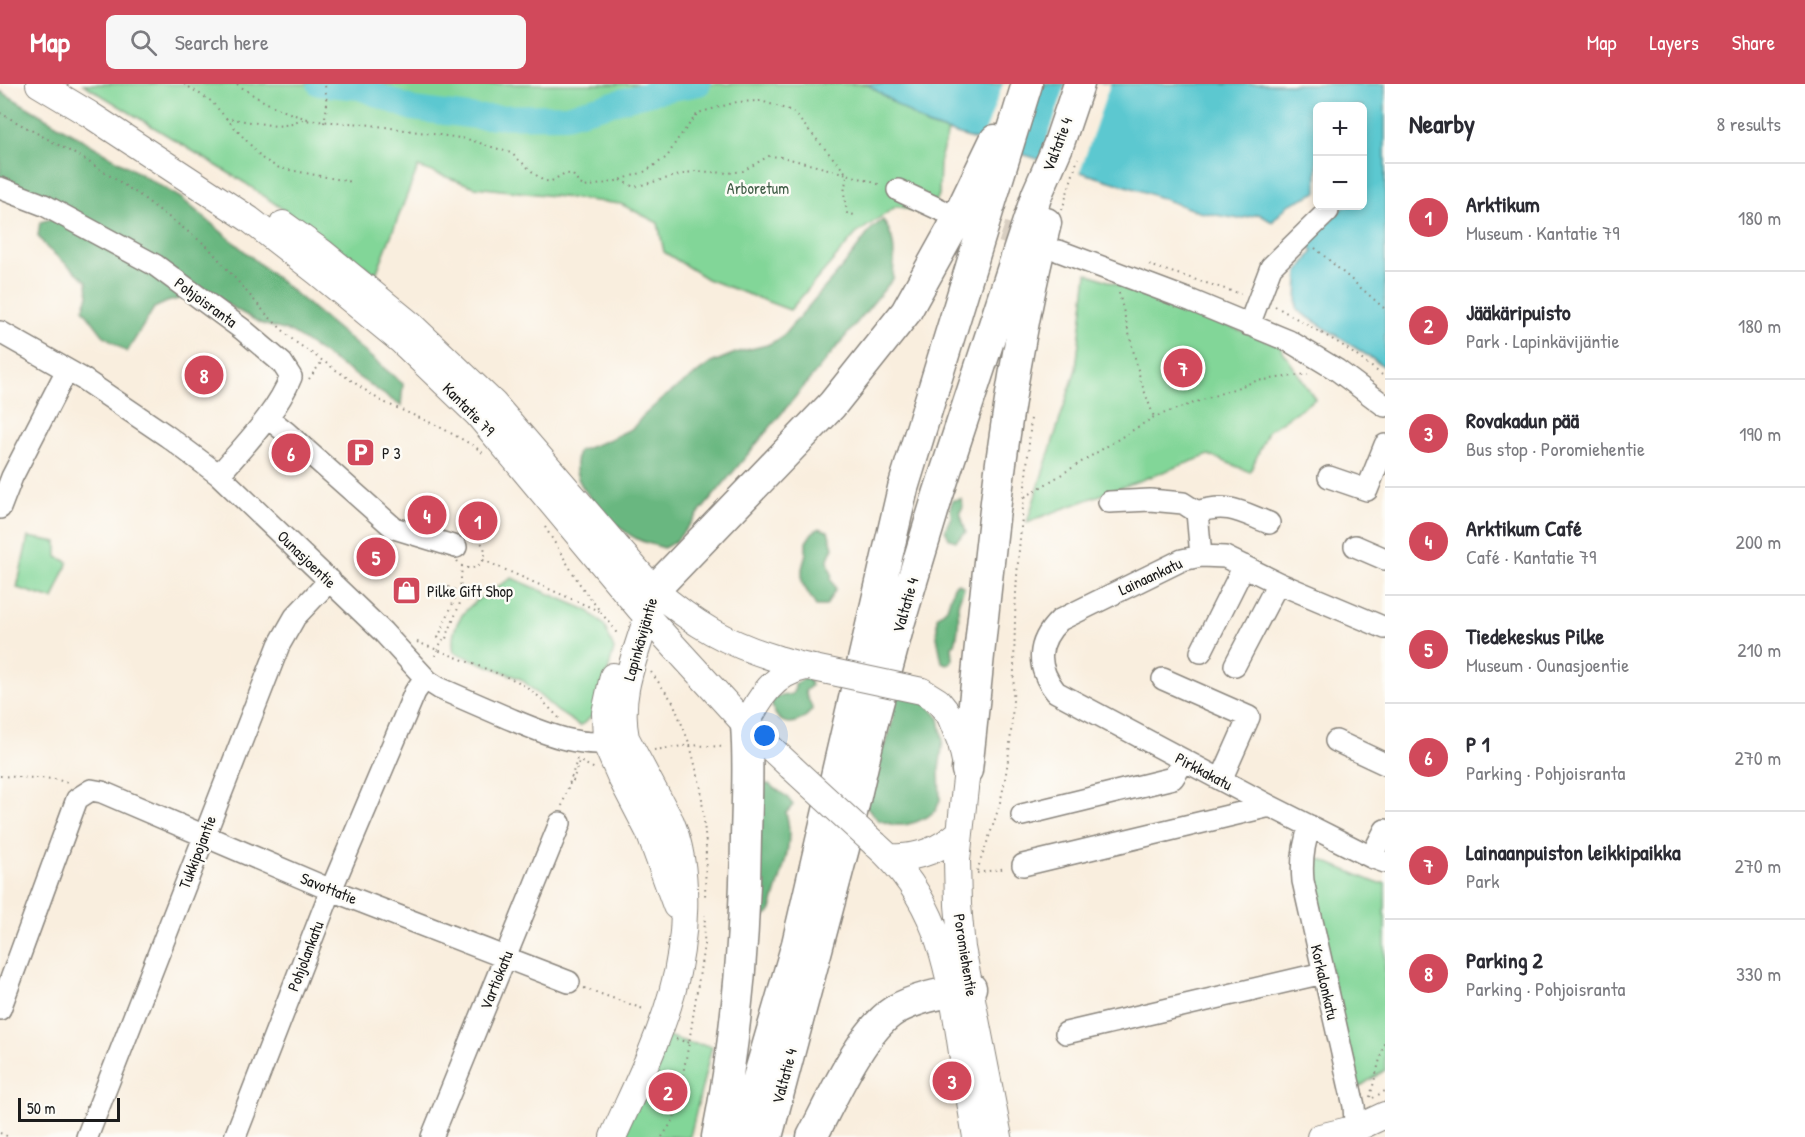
<!DOCTYPE html>
<meta charset="utf-8">
<style>
body{margin:0;font-family:"Patrick Hand",sans-serif;background:#f7f7f7;color:#2b2b33}
.controls{position:absolute;right:18px;top:18px;display:grid;overflow:hidden;border-radius:9px;box-shadow:0 3px 9px #0003}
.controls button{width:54px;height:54px;display:grid;place-items:center;padding:0;border:0;border-bottom:2px solid #e1e1e2;background:#fff;color:#2b2b33;font:30px sans-serif}
.scale{position:absolute;left:18px;bottom:15px;width:102px;box-sizing:border-box;padding-left:6px;border:3px solid #1c1c1c;border-top:0;font-size:16px;line-height:21px;white-space:nowrap;color:#1c1c1c;-webkit-text-stroke:4px #fdfcf7;paint-order:stroke}
.you{position:absolute;left:765px;top:652px;width:21px;height:21px;margin:-15px;border:4px solid #fff;border-radius:50%;background:#1a73e8;box-shadow:0 0 0 9px #1a73e833}
.badge{display:grid;place-items:center;width:39px;height:39px;border-radius:50%;background:#d1495b;color:#fff;font-size:20px;font-weight:700}
.pin{position:absolute;translate:-50% -50%;border:3px solid #fff;box-shadow:0 2px 6px #0006}
.list{margin:0;padding:0;list-style:none}
h2{display:flex;justify-content:space-between;align-items:center;height:78px;margin:0;padding:0 24px;font-size:26px}
h2 small{font-size:20px;font-weight:400;color:#7c7c81}
.list li{display:grid;grid-template-columns:39px 1fr auto;gap:18px;align-items:center;box-sizing:border-box;height:108px;padding:0 24px;border-top:2px solid #e1e1e2}
.list b{display:block;font-size:22px;white-space:nowrap}
.list p{margin:0;font-size:20px;white-space:nowrap;color:#7c7c81}
.list em{font-size:20px;font-style:normal;color:#7c7c81}
.icon{flex:none;width:33px;height:33px;fill:none;stroke:currentColor;stroke-width:2;stroke-linecap:round;stroke-linejoin:round}
.map{position:relative;flex:none;width:1385px;height:1053px;overflow:hidden}
header{display:flex;align-items:center;gap:36px;box-sizing:border-box;height:84px;padding:0 30px;background:#d1495b;color:#fff}
header strong{font-size:28px}
nav{display:flex;gap:33px;margin-inline-start:auto;font-size:21px}
.search{width:420px;height:54px;background:#f7f7f7;display:flex;align-items:center;gap:15px;box-sizing:border-box;padding:0 21px;border-radius:9px;color:#7c7c81;font-size:22px}
main{display:flex}
aside{flex:1;background:#fff}
.map>svg:first-child{display:block}
</style>
<header>
<strong>Map</strong>
<div class="search"><svg class="icon" aria-label="search" viewBox="0 0 24 24"><circle cx="10" cy="10" r="6"/><path d="M15 15l6 6"/></svg>Search here</div>
<nav><a>Map</a><a>Layers</a><a>Share</a></nav>
</header>
<main>
<div class="map">
<svg width="1385" height="1053" viewBox="0 0 1385 1053">
<rect width="100%" height="100%" fill="#fdfcf7"/>
<filter id="ink" filterUnits="userSpaceOnUse"><feTurbulence type="fractalNoise" baseFrequency=".0167" numOctaves="2"/><feDisplacementMap in="SourceGraphic" scale="12" xChannelSelector="R" yChannelSelector="G"/><feConvolveMatrix kernelMatrix="1 2 1 2 8 2 1 2 1" color-interpolation-filters="sRGB"/></filter>
<filter id="wash" filterUnits="userSpaceOnUse"><feTurbulence type="fractalNoise" baseFrequency=".008" numOctaves="4" result="noise"/><feDisplacementMap in="SourceGraphic" scale="24" xChannelSelector="R" yChannelSelector="G"/><feGaussianBlur stdDeviation="1.35" result="paint"/><feColorMatrix in="noise" values="0 0 0 0 0 0 0 0 0 0 0 0 0 0 0 0 0 1.4 0 .05"/><feComposite in="paint" operator="in"/></filter>
<g filter="url(#wash)">
<rect width="100%" height="100%" fill="#f9eede"/>
<path fill="#82d698" stroke="#4f795a" stroke-width="1.5" d="M83,0h784l60,41 21,7 -8,27 -1,36 -10,20 -32,-9 -41,28 -66,76 -83,-31 -43,-27 -6,-29 -37,-19 -146,-17 -57,-20 -42,107 -131,-91z
M1087,189l192,72 36,54 -47,32 -18,41 -41,-17 -182,67 49,-153z
M28,453l29,5v15l11,5 -15,37 -36,-11z
M512,494l75,32 17,15 10,24 -17,63 -17,14 -23,-15 -36,-32 -67,-27c-8,-38 30,-58 58,-74z
M1319,775l58,24h8v187l-29,19 -47,-218z
M658,949l31,10 23,3 -22,91h-71z"/>
<path fill="#69b780" stroke="#426a4e" stroke-width="1.5" d="M0,7l181,107 222,186 -2,22 -110,-74 -29,-8 -57,-32 -38,10 -13,6 -27,44 -24,-17 -20,-26 5,-13 -1,-15 -40,-33 -9,-12 2,-14 36,-10 -76,-33z
M883,136c14,19 11,36 10,59l-217,262 -12,7c-9,-3 -19,-5 -27,-9 -18,-9 -52,-42 -59,-61 -4,-9 -2,-17 0,-27l28,-10 27,-13 9,-11 21,-19 48,-35 27,-11 29,-7 14,-7 64,-74 27,-36z
M961,415l2,8 -3,5 6,20 -10,9 -7,-2 -4,-9 6,-13 -1,-10 3,-7z
M819,444l9,3 5,16 -5,12 1,8 3,7 -1,5 5,10 -10,17h-10l-14,-23v-14l4,-16v-11l6,-9z
M958,499l6,4c-1,6 -6,13 -6,19 1,12 1,25 -3,38l-3,2 1,13 -3,4 -4,1 -4,-2 -5,-25v-20l10,-9 7,-22z
M805,594l5,3 1,5 -6,5c1,8 7,11 7,19 -15,18 -35,19 -41,-8l5,-5 16,-3 3,-6v-4z
M891,612h28l20,22 4,22 -4,30 1,30 -4,10 -9,7 -11,5 -11,3h-11l-16,-5 -13,-15 5,-16 7,-6 -2,-6 6,-30 5,-3 7,-26z
M758,700h11l18,13 6,8 -7,8c10,32 -8,68 -16,100l-5,4 -5,-2 -6,-19z"/>
<path fill="#5bc8d0" stroke="#3c7276" stroke-width="1.5" d="M867,0h518v283l-88,-57 1,-38 15,-21 -7,-7 39,-38h17v-100h-44l-1,86 -29,13 -16,17 -13,-8 -20,5 -40,-7 -60,-22 -212,-65z"/>
<path fill="#f9eede" d="M1003,0h34l-26,70 -31,-9z
M1066,0h44l-31,91 -40,-12z"/>
<g fill="none" stroke-linecap="round" stroke-linejoin="round">
<path stroke="#5bc8d0" stroke-width="24" d="M319,0l41,4 53,21 64,8 89,-1 84,-23 49,-9"/>
</g>
</g>
<g filter="url(#ink)">
<g fill="none" stroke-linecap="round" stroke-linejoin="round">
<path stroke="#d8cec1" stroke-width="21" stroke-dasharray="21 10" stroke-linecap="butt" d="M1002,148l33,11"/>
<defs>
<path id="minor" d="M0,104l44,17 111,60 87,64 40,34 9,14c-15,37 -46,67 -72,98
M898,106l43,20
M1059,167l133,50 97,40 48,29 48,36
M1249,241l22,-58 57,-56
M0,248l83,47 84,57 52,39 164,157 45,49 11,7c23,10 46,20 69,30 36,15 73,32 113,22
M268,334l19,15 107,95 62,19
M1329,393l38,13 18,-45
M1109,418l41,-2 33,3 14,9
M0,424l12,-31 55,-107
M1355,462l30,13
M1201,472l-4,-44c31,-10 44,0 72,11
M1385,544l-107,-45 -53,-26 -24,-1 -19,4 -122,60c-24,23 -24,47 -4,72l214,114 101,51 14,5
M1201,568l43,-86
M1235,581l43,-82
M1163,595l86,38 -28,63
M1336,657l49,23
M1022,731l151,-37 11,-17
M1310,742c-7,19 -9,35 -7,55l51,225 2,31
M1371,773l14,-27
M1023,781l247,-59
M0,925l77,-210 14,-9 11,2 229,98 238,92
M1066,949l257,-60
M87,1053l192,-492 16,-28 35,-37
M235,1053l96,-247 84,-198 10,-14
M432,1053l128,-314"/>
<path id="major" d="M39,0l50,30 160,105 68,53 84,69 77,74 161,193 107,117 45,42
M283,140l39,28 88,72 84,80 160,186c41,35 72,53 124,69 12,3 23,7 36,9
M613,592l-8,37 1,31 14,32 29,56 27,74
M922,607l16,10 12,15 11,27 6,27 -10,90 1,45 4,43 37,189
M746,641c13,-27 28,-52 60,-58
M875,760c60,52 72,115 84,189 5,34 11,69 17,104
M890,773c27,2 50,-7 70,-25
M613,1053c21,-47 45,-94 59,-144 14,-49 19,-123 -1,-171l-45,-84c-10,-49 14,-90 25,-136
M1320,1053l37,-9 28,-13"/>
<path id="highway" d="M654,506l178,-185 74,-93 45,-81 44,-91
M967,686c20,-183 33,-368 79,-547
M717,1053c20,-99 28,-200 29,-301 1,-37 3,-74 0,-111
M741,1053l56,-193 106,-456 124,-404
M767,1053l77,-289 28,-122 28,-105 38,-126 99,-301 21,-48 21,-62
M812,1053c19,-36 50,-107 83,-127 23,-13 50,-17 76,-22"/>
</defs>
<use href="#minor" stroke="#8a857d" stroke-width="24"/>
<use href="#major" stroke="#8a857d" stroke-width="28"/>
<use href="#highway" stroke="#8a857d" stroke-width="33"/>
<path stroke="#8a857d" stroke-width="2" stroke-dasharray="1.5 4.5" stroke-linecap="butt" d="M184,0l27,17 15,17 50,8 17,-2 8,-4 63,4 103,15 44,14 31,27 8,2 15,-9 8,2 5,7 6,5 29,-5 31,-10 23,-15 10,-17 21,-27 39,-11 24,-1 31,10 55,63 34,11
M237,0c23,17 47,29 75,36
M0,29l84,46 54,35 69,52 60,69 27,26 87,60 57,25 36,20 10,8
M226,34l37,41 16,9 73,14
M324,39l3,-17 -2,-22
M620,96l14,7 61,-16 33,2 15,-2 26,-15 13,1 65,17 -3,19 3,20 11,3
M1062,126l16,-52
M1315,164l70,61
M1149,181l92,29
M1119,209l22,89 13,35
M1275,222l67,39 43,32
M309,295l14,-19
M1025,413l129,-80 102,-36 52,-7
M545,443l36,59 38,50
M473,445l2,9
M455 469a15 15 0 1 1 30 0a15 15 0 1 1-30 0Z
M483,476l116,51
M448,503l25,10 -2,5 -9,-4 -17,43 -7,-3 18,-42 -10,-4z
M460,507l2,-25
M417,558l100,39 21,15 22,23
M435,572l7,-16
M651,588l22,30 17,43 11,43 5,57 -1,55
M654,666l36,-5 35,2
M576,675l19,10
M0,692l55,3 13,4
M569,700h3l7,-23
M562,722l15,-46
M977,787c10,-30 23,-60 28,-92 11,-61 8,-124 11,-186 3,-58 11,-117 15,-176
M977,789l29,-5
M584,904l62,22
M676,955l13,4
M1370,1013l15,-57
M1373,1014l12,-7
M0,1049l9,4
M662,1053l12,-18 15,-76 15,-98 1,-30"/>
<use href="#minor" stroke="#fff" stroke-width="21"/>
<use href="#major" stroke="#fff" stroke-width="26"/>
<use href="#highway" stroke="#fff" stroke-width="30"/>
<defs>
<path id="major-bridge" d="M814,584l108,23
M791,683l84,77"/>
</defs>
<use href="#major-bridge" stroke="#8a857d" stroke-width="28" stroke-linecap="butt"/>
<use href="#major-bridge" stroke="#fff" stroke-width="26"/>
</g>
</g>
<defs>
<symbol id="parking-square" viewBox="-11 -11 22 22"><rect x="-9" y="-9" width="18" height="18" rx="4" fill="#d1495b" stroke="#fdfcf7"/><path d="M-3.5-5.5H1a3.5 3.5 0 0 1 0 7H-1V5.5H-3.5ZM-1-3.4V-.6H.8a1.4 1.4 0 0 0 0-2.8Z" fill="#fff"/></symbol>
<symbol id="shop-square" viewBox="-11 -11 22 22"><rect x="-9" y="-9" width="18" height="18" rx="4" fill="#d1495b" stroke="#fdfcf7"/><path d="M-5-2.5h2.3a2.7 3.5 0 0 1 5.4 0H5L5.5 6h-11ZM-1.5-2.5h3a1.5 2.3 0 0 0-3 0Z" fill="#fff"/></symbol>
</defs>
<g fill-rule="evenodd">
<use href="#parking-square" x="344" y="352" width="33" height="33"/>
<use href="#shop-square" x="390" y="490" width="33" height="33"/>
</g>
<g text-anchor="middle" dominant-baseline="central" stroke-width="5" stroke-linejoin="round" paint-order="stroke">
<g font-size="16" fill="#1c1c1c" stroke="#fdfcf7">
<text transform="translate(1057 60) rotate(-69)">Valtatie 4</text>
<text transform="translate(206 218) rotate(36)">Pohjoisranta</text>
<text transform="translate(469 325) rotate(46)">Kantatie 79</text>
<text transform="translate(307 475) rotate(44)">Ounasjoentie</text>
<text transform="translate(1150 492) rotate(-25)">Lainaankatu</text>
<text transform="translate(905 521) rotate(-74)">Valtatie 4</text>
<text transform="translate(640 555) rotate(-74)">Lapinkävijäntie</text>
<text transform="translate(1204 687) rotate(28)">Pirkkakatu</text>
<text transform="translate(197 768) rotate(-69)">Tukkipojantie</text>
<text transform="translate(329 804) rotate(22)">Savottatie</text>
<text transform="translate(966 871) rotate(81)">Poromiehentie</text>
<text transform="translate(305 872) rotate(-69)">Pohjolankatu</text>
<text transform="translate(496 896) rotate(-68)">Vartiokatu</text>
<text transform="translate(1325 898) rotate(77)">Korkalonkatu</text>
<text transform="translate(784 992) rotate(-75)">Valtatie 4</text>
</g>
<g font-size="16" fill="#405d47" stroke="#fdfcf7">
<text x="758" y="104">Arboretum</text>
</g>
<g font-size="16" fill="#1c1c1c" stroke="#fdfcf7" text-anchor="start">
<text x="382" y="369">P 3</text>
<text x="427" y="507">Pilke Gift Shop</text>
</g>
</g>
</svg>
<div class="controls">
<button>+</button>
<button>−</button>
</div>
<div class="scale">50 m</div>
<div class="you"></div>
<div class="pin badge" style="left:478px;top:437px">1</div>
<div class="pin badge" style="left:668px;top:1008px">2</div>
<div class="pin badge" style="left:952px;top:997px">3</div>
<div class="pin badge" style="left:427px;top:431px">4</div>
<div class="pin badge" style="left:376px;top:473px">5</div>
<div class="pin badge" style="left:291px;top:369px">6</div>
<div class="pin badge" style="left:1183px;top:284px">7</div>
<div class="pin badge" style="left:204px;top:291px">8</div>
</div>
<aside>
<h2>Nearby<small>8 results</small></h2>
<ul class="list">
<li><span class="badge">1</span><div><b>Arktikum</b><p>Museum · Kantatie 79</p></div><em>180 m</em></li>
<li><span class="badge">2</span><div><b>Jääkäripuisto</b><p>Park · Lapinkävijäntie</p></div><em>180 m</em></li>
<li><span class="badge">3</span><div><b>Rovakadun pää</b><p>Bus stop · Poromiehentie</p></div><em>190 m</em></li>
<li><span class="badge">4</span><div><b>Arktikum Café</b><p>Café · Kantatie 79</p></div><em>200 m</em></li>
<li><span class="badge">5</span><div><b>Tiedekeskus Pilke</b><p>Museum · Ounasjoentie</p></div><em>210 m</em></li>
<li><span class="badge">6</span><div><b>P 1</b><p>Parking · Pohjoisranta</p></div><em>270 m</em></li>
<li><span class="badge">7</span><div><b>Lainaanpuiston leikkipaikka</b><p>Park</p></div><em>270 m</em></li>
<li><span class="badge">8</span><div><b>Parking 2</b><p>Parking · Pohjoisranta</p></div><em>330 m</em></li>
</ul>
</aside>
</main>
